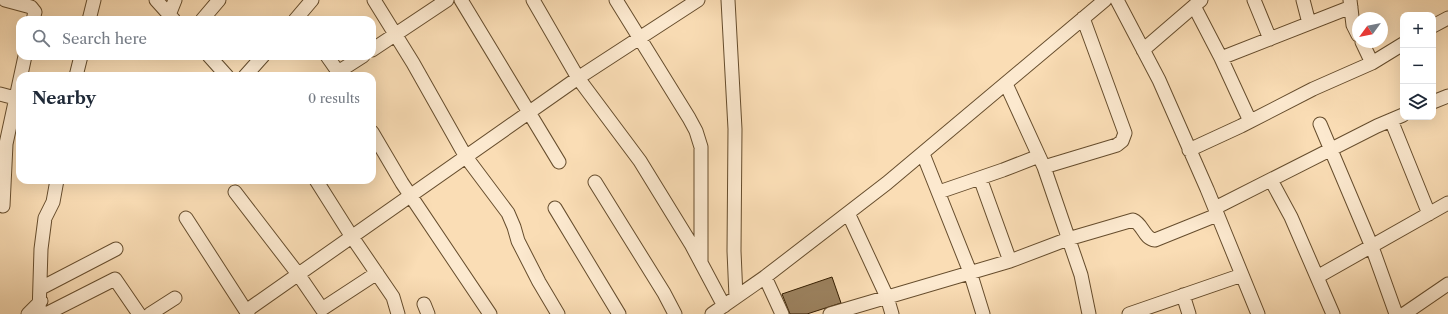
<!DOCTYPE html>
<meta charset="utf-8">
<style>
body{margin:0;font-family:"Libre Caslon Text",serif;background:#f2f2f3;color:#1f2937}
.controls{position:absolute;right:12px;top:12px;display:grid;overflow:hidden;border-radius:8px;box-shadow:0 4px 16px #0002}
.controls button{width:36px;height:36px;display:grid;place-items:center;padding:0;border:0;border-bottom:1px solid #e0e1e3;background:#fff;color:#1f2937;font:20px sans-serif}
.compass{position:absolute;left:1352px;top:12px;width:36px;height:36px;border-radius:50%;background:#fff;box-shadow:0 4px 16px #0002;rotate:237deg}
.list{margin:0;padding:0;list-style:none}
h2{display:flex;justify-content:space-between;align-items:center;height:52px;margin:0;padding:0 16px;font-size:17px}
h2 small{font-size:13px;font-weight:400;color:#747a83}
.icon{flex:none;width:22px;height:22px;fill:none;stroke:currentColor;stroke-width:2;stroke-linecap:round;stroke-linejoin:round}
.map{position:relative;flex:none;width:1448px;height:314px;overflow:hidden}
.search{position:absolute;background:#fff;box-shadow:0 4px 16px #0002;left:16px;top:16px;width:360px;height:44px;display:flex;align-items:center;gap:10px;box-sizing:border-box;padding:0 14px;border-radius:12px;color:#747a83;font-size:15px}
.panel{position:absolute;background:#fff;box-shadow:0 4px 16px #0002;left:16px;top:72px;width:360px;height:112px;border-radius:12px}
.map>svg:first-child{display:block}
</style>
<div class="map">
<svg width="1448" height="314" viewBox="0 0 1448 314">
<rect width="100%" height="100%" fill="#faddb5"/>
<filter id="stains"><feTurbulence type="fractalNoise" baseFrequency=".005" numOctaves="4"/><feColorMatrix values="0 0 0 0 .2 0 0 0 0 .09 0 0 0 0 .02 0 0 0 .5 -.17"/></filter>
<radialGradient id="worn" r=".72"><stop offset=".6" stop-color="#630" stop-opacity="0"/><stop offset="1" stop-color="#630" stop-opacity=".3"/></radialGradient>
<path fill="#9b815e" stroke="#341d00" d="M832,277l9,26 -34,11h-17l-8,-20z"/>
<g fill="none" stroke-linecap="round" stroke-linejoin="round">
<defs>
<path id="minor" d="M5,0l26,7 4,5 -2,8
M156,0l18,20
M374,0l39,63 53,94 42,56 6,14 4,14 21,41 19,32
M461,0l98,162
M533,0l45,78 62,83 51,83 33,62
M616,0l73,118 7,13 5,16v114
M728,0l7,129 -1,122 2,46
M1117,0l42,80 48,109 51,125
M1254,0l16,39
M1303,0l6,23
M1350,0l3,25 5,10
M1194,6l27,52 130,-51
M169,15l6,-15
M89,20l5,-20
M202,20l17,-20
M295,20l17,-20
M1433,26l15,-8
M1362,42l10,21
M372,50l75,-50
M1143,50l58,-50
M209,56l18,20
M327,56l14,20
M1221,58l29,63
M338,72l25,-16
M76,76l5,-20
M245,76l18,-20
M1006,84l38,83 37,108 8,39
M0,94l15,4
M1433,102l15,-6
M1391,120l38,94
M1320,124l52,123 24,67
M372,132l30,51 88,131
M1189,150l52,-24 72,-37 59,-26 31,-19
M923,154l47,118 13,42
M1044,167l73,-22 5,-4 3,-8 -42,-115
M980,178l30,83
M316,180l36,57 41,60 5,17
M1271,180l20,37 42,97
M595,182l69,111 11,21
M235,192l63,82 24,35 55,-36
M939,192l64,-22 36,-14
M3,206l3,-62 19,-88
M555,208l64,106
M1215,208l162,-82 26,-11
M848,213l39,84 5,17
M186,218l62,96
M765,277l17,37
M1317,277l131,-74
M41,288l75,-39
M1183,295l6,19
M424,304l4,10
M246,311l332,-233 120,-78
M28,314l13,-13
M39,314l2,-65 4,-31 8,-16 4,-22
M46,314l69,-35 24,35
M150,314l25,-16
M712,314l53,-37 122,-94 218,-183
M830,314l180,-53 58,-22 65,-19c10,4 11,19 22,20l62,-25
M1129,314l113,-39
M1404,314l44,-30"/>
</defs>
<use href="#minor" stroke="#664d2d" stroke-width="15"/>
<use href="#minor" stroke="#fce9cf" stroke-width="13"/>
</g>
<rect width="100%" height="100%" filter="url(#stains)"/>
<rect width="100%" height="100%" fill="url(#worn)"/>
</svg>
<div class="controls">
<button>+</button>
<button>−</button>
<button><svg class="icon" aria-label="layers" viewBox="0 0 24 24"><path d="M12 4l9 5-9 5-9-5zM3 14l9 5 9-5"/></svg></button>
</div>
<svg class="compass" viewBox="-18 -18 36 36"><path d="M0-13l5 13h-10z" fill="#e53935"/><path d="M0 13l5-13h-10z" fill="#747a83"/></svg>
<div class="search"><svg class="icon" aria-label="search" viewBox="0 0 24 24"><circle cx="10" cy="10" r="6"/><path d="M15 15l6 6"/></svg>Search here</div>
<section class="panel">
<h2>Nearby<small>0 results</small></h2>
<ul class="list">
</ul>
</section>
</div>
